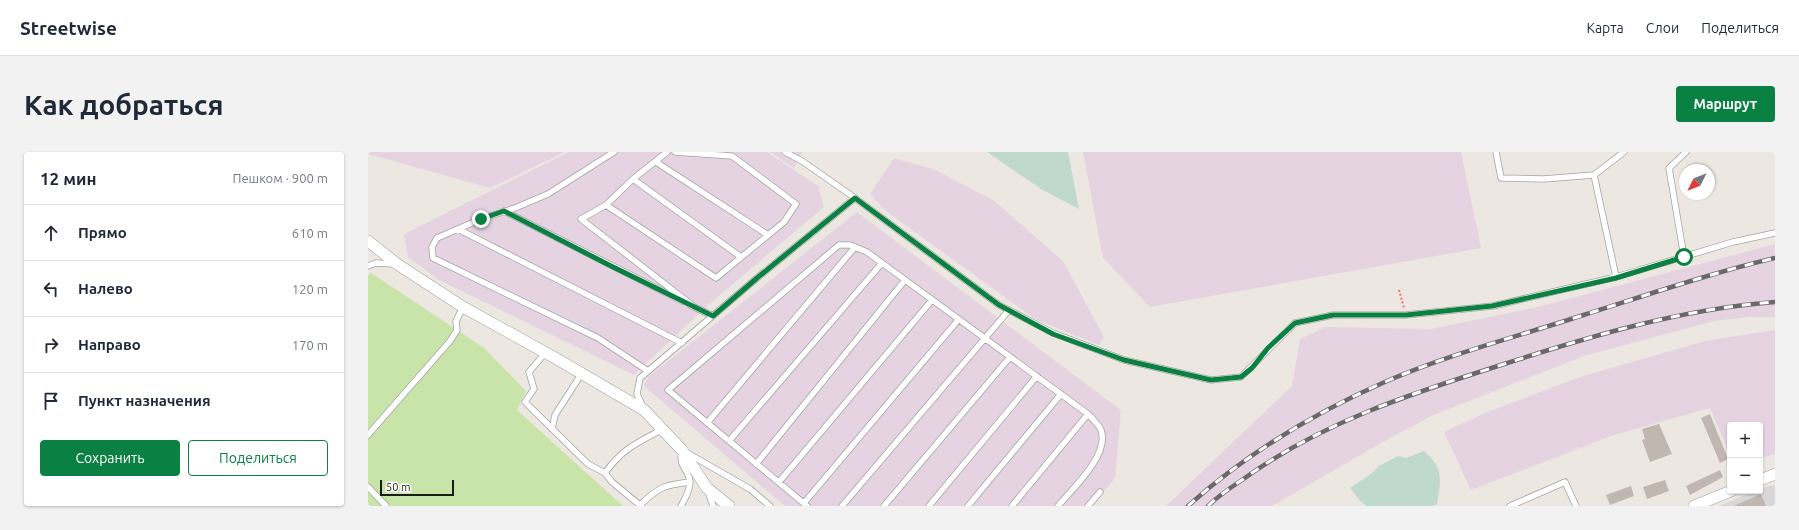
<!DOCTYPE html>
<html lang="ru">
<meta charset="utf-8">
<style>
body{margin:0;font-family:Ubuntu,sans-serif;background:#f2f2f3;color:#1f2937}
.controls{position:absolute;right:12px;bottom:12px;display:grid;overflow:hidden;border-radius:4px;box-shadow:0 1px 3px #0004}
.controls button{width:36px;height:36px;display:grid;place-items:center;padding:0;border:0;border-bottom:1px solid #e0e1e3;background:#fff;color:#1f2937;font:20px sans-serif}
.compass{position:absolute;left:1311px;top:12px;width:36px;height:36px;border-radius:50%;background:#fff;box-shadow:0 1px 3px #0004;rotate:228deg}
.scale{position:absolute;left:12px;bottom:10px;width:74px;box-sizing:border-box;padding-left:4px;border:2px solid #1b1b1b;border-top:0;font-size:11px;line-height:14px;white-space:nowrap;color:#1b1b1b;-webkit-text-stroke:3px #fff;paint-order:stroke}
.stop{position:absolute;width:12px;height:12px;margin:-9px;border:3px solid #0b8043;border-radius:50%;background:#fff}
.stop.end{background:#0b8043;border-color:#fff;box-shadow:0 1px 4px #0008}
.list{margin:0;padding:0;list-style:none}
h2{display:flex;justify-content:space-between;align-items:center;height:52px;margin:0;padding:0 16px;font-size:17px}
h2 small{font-size:13px;font-weight:400;color:#747a83}
.list li{display:grid;grid-template-columns:26px 1fr auto;gap:12px;align-items:center;box-sizing:border-box;height:56px;padding:0 16px;border-top:1px solid #e0e1e3}
.list b{display:block;font-size:15px;white-space:nowrap}
.list em{font-size:13px;font-style:normal;color:#747a83}
.actions{display:flex;gap:8px;padding:12px 16px}
.actions a{flex:1;padding:9px 0;border:1px solid #0b8043;border-radius:4px;text-align:center;font-size:14px;color:#0b8043}
.actions .main{background:#0b8043;color:#fff}
.icon{flex:none;width:22px;height:22px;fill:none;stroke:currentColor;stroke-width:2;stroke-linecap:round;stroke-linejoin:round}
.map{position:relative;flex:none;width:1407px;height:354px;overflow:hidden;border-radius:4px}
header{display:flex;align-items:center;gap:24px;box-sizing:border-box;height:56px;padding:0 20px;background:#fff;border-bottom:1px solid #e0e1e3}
header strong{font-size:19px}
nav{display:flex;gap:22px;margin-inline-start:auto;font-size:14px}
.intro{display:flex;align-items:center;justify-content:space-between;box-sizing:border-box;height:96px;padding:0 24px}
h1{margin:0;font-size:28px}
.button{padding:10px 18px;border-radius:4px;background:#0b8043;color:#fff;font-size:14px;font-weight:700}
main{display:flex;gap:24px;padding:0 24px}
aside{flex:1;background:#fff;border-radius:4px;box-shadow:0 1px 3px #0004}
.map>svg:first-child{display:block}
</style>
<header>
<strong>Streetwise</strong>
<nav><a>Карта</a><a>Слои</a><a>Поделиться</a></nav>
</header>
<div class="intro"><h1>Как добраться</h1><a class="button">Маршрут</a></div>
<main>
<aside>
<h2>12 мин<small>Пешком · 900 m</small></h2>
<ul class="list">
<li><svg class="icon" aria-label="ahead" viewBox="0 0 24 24"><path d="M12 20V5M6 11l6-6 6 6"/></svg><div><b>Прямо</b></div><em>610 m</em></li>
<li><svg class="icon" aria-label="left" viewBox="0 0 24 24"><path d="M17 20v-9H6M10 6l-5 5 5 5"/></svg><div><b>Налево</b></div><em>120 m</em></li>
<li><svg class="icon" aria-label="right" viewBox="0 0 24 24"><path d="M7 20v-9h11M14 6l5 5-5 5"/></svg><div><b>Направо</b></div><em>170 m</em></li>
<li><svg class="icon" aria-label="arrive" viewBox="0 0 24 24"><path d="M6 21V4h12l-3 4 3 4H6"/></svg><div><b>Пункт назначения</b></div></li>
</ul>
<div class="actions"><a class="main">Сохранить</a><a>Поделиться</a></div>
</aside>
<div class="map">
<svg width="1407" height="354" viewBox="0 0 1407 354">
<rect width="100%" height="100%" fill="#ece8e1"/>
<path fill="#d9d8d8" d="M1407,333v21h-56l36,-15h5v-2l4,-2z"/>
<path fill="#e5d3e2" d="M0,0h197l-75,36 -122,-34z
M201,0h198l51,34 6,21 -116,98 -74,70 -195,-95 -31,-23 -4,-23z
M402,0h32l-8,16z
M715,0h378l20,96 -331,59 -47,-49z
M526,6l39,11 60,31 70,61 41,76 -5,8 -64,-26 -149,-108 -16,-17z
M489,60l264,198 -6,68 -23,28h-307l-141,-120 4,-9z
M1407,92v73h-26l-35,4 -130,35 -151,59 -52,28 -109,63h-106l126,-120 8,-47 25,-12 106,2 107,-22z
M1407,178v124l-15,4v-33h-30v30l-20,-47 -96,27 -143,55 -27,-58 41,-19 98,-37 122,-35z"/>
<path fill="#c9e4a9" d="M3,121l113,75 42,43 -9,19 106,96h-255v-230z"/>
<path fill="#bfd9cc" d="M619,0h81l11,57 -38,-20z
M1056,299c20,16 17,30 13,53l-5,2h-65l-6,-4 -11,-14 22,-15 7,-7 19,-10 8,2z"/>
<path fill="#c0b7b1" d="M1342,262l18,45 -8,4 -19,-45z
M1291,272l13,30 -22,8 -8,-22 3,-1 -3,-10z
M1352,318l3,7 -33,18 -4,-9z
M1297,328l4,11 -22,8 -4,-12z
M1263,334l3,10 -24,9 -4,-10z
M1393,342l5,12h-32z"/>
<g fill="none" stroke-linecap="round" stroke-linejoin="round">
<defs>
<path id="lane" d="M246,0l-66,42 -33,14 -34,11 -44,19 -5,9 1,11 165,80 50,33
M299,0l-34,27 -27,26 -25,14 112,87
M417,0l17,9 53,37 144,107 54,28 71,27 87,20 30,-3 54,-54 38,-8h73l87,-9 123,-29 117,-35 42,-9
M1128,0l5,26 42,1 51,-4 30,-23
M288,10l112,73
M1226,23l22,102
M265,27l108,78
M238,53l110,73 68,-56 12,-18 -64,-48 -57,-4
M136,59l178,90
M90,77l224,114
M1316,105l-15,-89 17,-16
M0,114l8,-3 19,1
M322,153l23,11
M178,200l-17,20 5,17 -9,13 63,62 17,9 7,9 29,24
M275,255l-6,-13 3,-16 117,-100 98,-80
M339,271l148,-176
M184,277l3,-14 27,-42
M0,283l82,-94 7,-11 -1,-9 7,-14
M361,289l153,-178
M388,312l149,-184
M237,321c18,-25 32,-30 58,-44
M411,330l153,-182
M0,335l18,19
M340,339l5,15
M436,351l155,-184
M272,353c19,-18 24,-20 50,-23
M313,354c4,-7 9,-15 9,-24 -1,-13 -12,-14 -8,-32l68,39 20,17
M439,354l-139,-116 171,-145h11l17,7 221,162c4,4 11,11 13,16 9,25 -29,59 -43,76
M474,354l167,-196
M516,354l126,-149
M561,354l108,-130
M600,354l93,-112
M644,354l76,-92
M720,354l12,-14
M1142,354l55,-24 11,24"/>
<path id="street" d="M0,89l29,23 66,43 94,52 87,51 38,40 25,38 22,18
M1392,328l15,-6
M1326,354l37,-15"/>
</defs>
<use href="#lane" stroke="#a2a2a2" stroke-width="7"/>
<use href="#street" stroke="#a2a2a2" stroke-width="12"/>
<path stroke="#f1746d" stroke-width="2" stroke-dasharray="2 2" stroke-linecap="butt" d="M1031,138l5,18"/>
<use href="#lane" stroke="#fff" stroke-width="5.5"/>
<use href="#street" stroke="#fff" stroke-width="11"/>
<defs>
<path id="rail" d="M820,354c58,-52 128,-94 199,-125 60,-26 125,-43 187,-63 67,-21 133,-44 201,-60
M840,354c10,-10 22,-18 34,-26 78,-57 168,-86 259,-115 90,-29 180,-56 274,-63"/>
</defs>
<use href="#rail" stroke="#696969" stroke-width="4.5"/>
<use href="#rail" stroke="#fff" stroke-width="3" stroke-dasharray="9" stroke-linecap="butt"/>
</g>
<g fill="none" stroke-linecap="round" stroke-linejoin="round">
<path stroke="#0b8043" stroke-width="5" d="M113,67l23,-8 107,55 102,50 44,-38 98,-80 144,107 54,29 71,26 87,20 30,-3 11,-9 16,-20 27,-25 38,-8h73l86,-9 124,-28 68,-21"/>
</g>
</svg>
<div class="controls">
<button>+</button>
<button>−</button>
</div>
<svg class="compass" viewBox="-18 -18 36 36"><path d="M0-13l5 13h-10z" fill="#e53935"/><path d="M0 13l5-13h-10z" fill="#747a83"/></svg>
<div class="scale">50 m</div>
<div class="stop" style="left:1316px;top:105px"></div>
<div class="stop end" style="left:113px;top:67px"></div>
</div>
</main>
